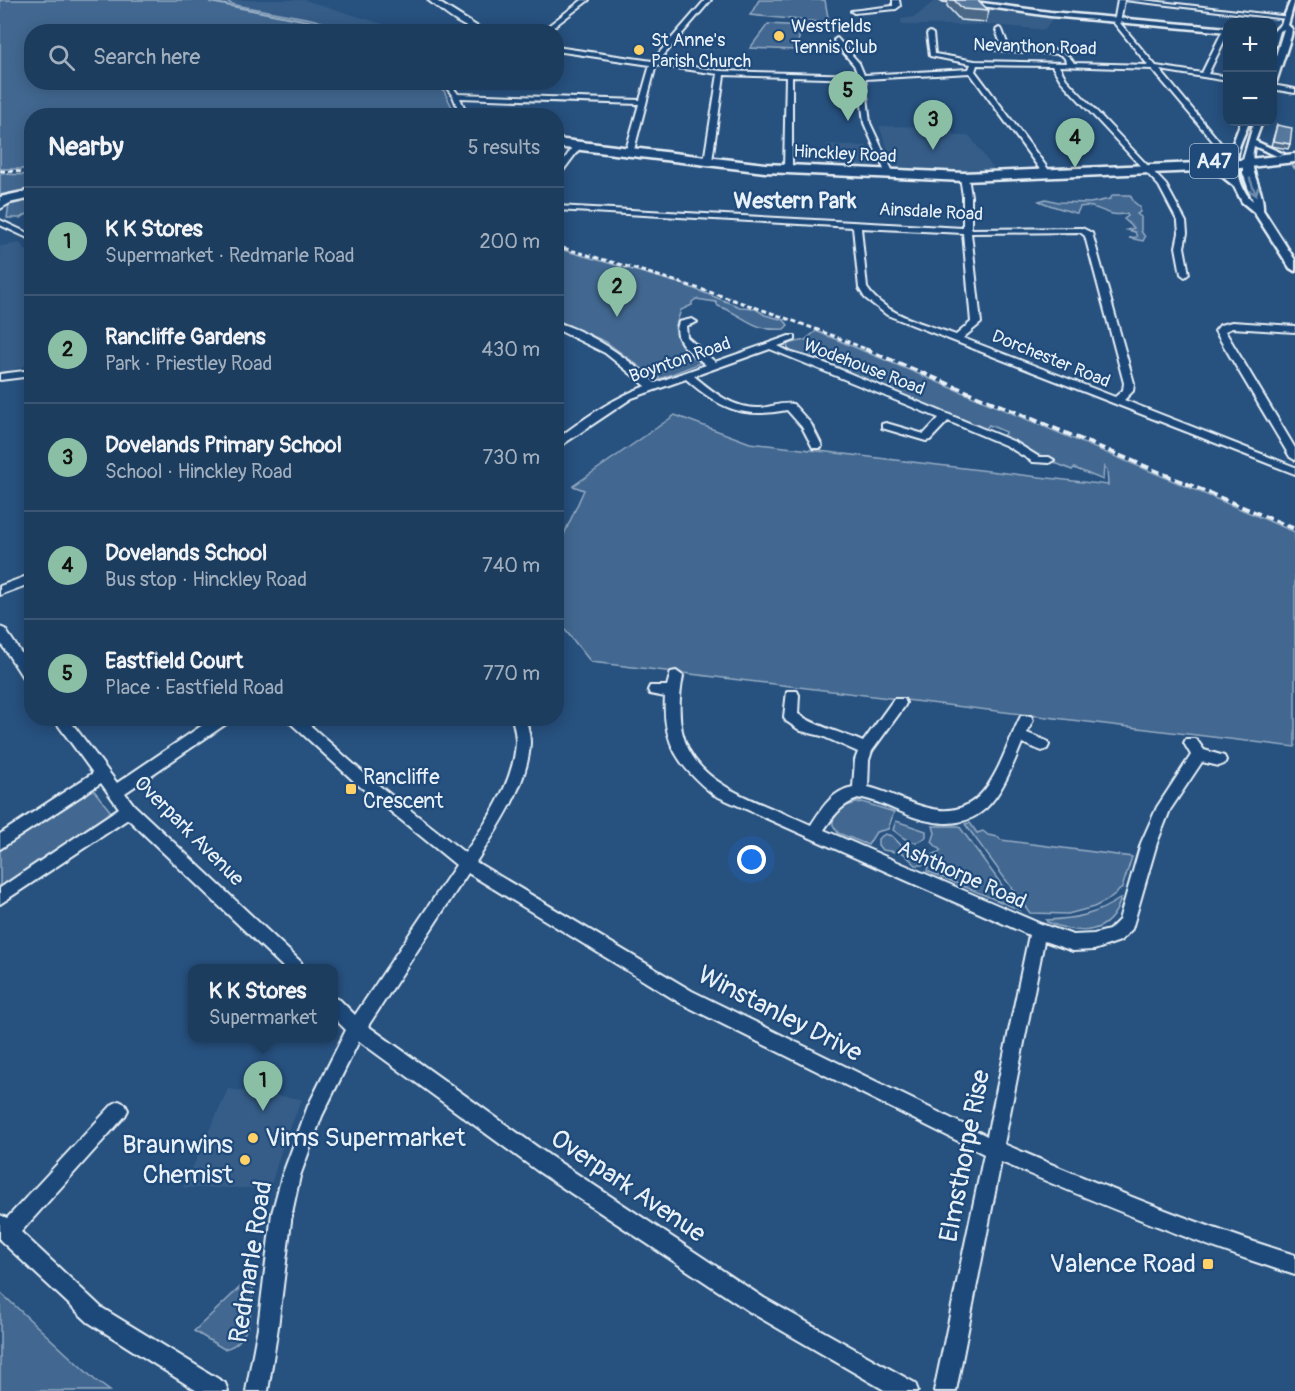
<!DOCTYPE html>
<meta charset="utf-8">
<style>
body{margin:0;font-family:Pangolin,sans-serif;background:#254465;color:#f1f3f6}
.controls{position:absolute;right:18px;top:18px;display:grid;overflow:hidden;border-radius:12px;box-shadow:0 3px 15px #0003}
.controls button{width:54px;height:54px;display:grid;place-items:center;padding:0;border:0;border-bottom:2px solid #3b5674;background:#1d3d5f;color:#f1f3f6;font:30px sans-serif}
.you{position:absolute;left:752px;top:860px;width:21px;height:21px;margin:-15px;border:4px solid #fff;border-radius:50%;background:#1a73e8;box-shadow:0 0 0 9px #1a73e833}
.badge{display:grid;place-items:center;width:39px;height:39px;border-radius:50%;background:#8abfa5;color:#111;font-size:20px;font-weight:700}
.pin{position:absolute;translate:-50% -50px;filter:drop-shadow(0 2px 3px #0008)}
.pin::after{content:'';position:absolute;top:32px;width:21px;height:18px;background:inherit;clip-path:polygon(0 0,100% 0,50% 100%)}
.popup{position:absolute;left:188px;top:964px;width:150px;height:78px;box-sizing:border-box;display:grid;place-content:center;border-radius:12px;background:#1d3d5f;filter:drop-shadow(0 2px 4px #0005);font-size:20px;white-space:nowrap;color:#a0aebd}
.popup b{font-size:22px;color:#f1f3f6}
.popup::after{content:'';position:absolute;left:50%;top:100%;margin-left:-12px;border:12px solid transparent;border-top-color:#1d3d5f}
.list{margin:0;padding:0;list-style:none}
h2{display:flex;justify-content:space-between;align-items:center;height:78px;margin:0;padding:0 24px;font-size:26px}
h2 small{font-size:20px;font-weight:400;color:#a0aebd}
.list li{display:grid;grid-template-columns:39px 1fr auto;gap:18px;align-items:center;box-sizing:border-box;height:108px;padding:0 24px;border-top:2px solid #3b5674}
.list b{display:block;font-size:22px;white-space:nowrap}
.list p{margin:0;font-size:20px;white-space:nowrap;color:#a0aebd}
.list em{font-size:20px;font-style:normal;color:#a0aebd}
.icon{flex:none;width:33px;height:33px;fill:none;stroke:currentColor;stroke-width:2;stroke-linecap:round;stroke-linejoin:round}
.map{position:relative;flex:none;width:1295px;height:1391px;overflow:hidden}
.search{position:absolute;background:#1d3d5f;box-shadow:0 3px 15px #0003;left:24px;top:24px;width:540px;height:66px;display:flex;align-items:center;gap:15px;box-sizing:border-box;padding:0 21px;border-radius:24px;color:#a0aebd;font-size:22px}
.panel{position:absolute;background:#1d3d5f;box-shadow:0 3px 15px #0003;left:24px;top:108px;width:540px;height:618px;border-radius:24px}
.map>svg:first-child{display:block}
</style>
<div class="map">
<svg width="1295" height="1391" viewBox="0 0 1295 1391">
<rect width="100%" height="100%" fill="#27517f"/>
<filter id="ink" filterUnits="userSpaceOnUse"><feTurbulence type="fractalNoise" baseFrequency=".0167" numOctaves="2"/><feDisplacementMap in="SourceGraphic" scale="12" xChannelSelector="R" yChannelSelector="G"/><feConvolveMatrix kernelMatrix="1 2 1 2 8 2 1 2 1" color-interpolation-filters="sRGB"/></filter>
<g filter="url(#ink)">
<path fill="#355d88" d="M214,0h91l81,25 -21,6h-20z
M934,1l119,16 -8,13 -52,-5h-92v-6l14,-2z
M879,126l71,1 5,9h15l25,35 -43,1 -50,-4 -10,-8z
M827,144l40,2 10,18 -6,4 -54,-3v-11h10z
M20,243l11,13v107l-23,9 -8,1v-127z
M228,1089l74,10 -20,49 -12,40h-87z"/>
<path fill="#436891" stroke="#96acc4" stroke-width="1.5" d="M0,0h228l1,3 6,2 76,14 42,12 -321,1v50l408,1 16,32 -424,1 -1,53h-31z
M759,0h66l4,23 -79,-8z
M768,24l34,2 -6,24 -46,-2z
M0,174l31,1v15l-31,7z
M1113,195h17l4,7 6,5v5l-3,2 4,3v14l4,6 -2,4 -14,-3 8,-1 -2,-5 -8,-2 7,-2 -10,-9 4,-3 -1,-2c-5,0 -11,1 -15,0 -11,-3 -20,-10 -32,-7l-3,6c-4,0 -34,-10 -38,-12l7,-2 12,3 32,1 20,-4z
M31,197v15l-11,6h-13l2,-14z
M556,248l126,36 58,23 14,1 11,7 19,5 4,5 -4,4c-32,3 -39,-14 -66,-23l-2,-4 -20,-3 -4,3v3l-11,5 -6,18 11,20 15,13 -1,2 -38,15h-7l-49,-36 -49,-22z
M816,331l479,201v215l-704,-85 -34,-42v-70l27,-60 -11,-4 102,-71 75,28 358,42 -1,-15 -3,-4 -1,14 -29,-12 -2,2 -17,-7 -2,-5 -15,-3 -36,-18 4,-5 -17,-7 -4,5 -160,-68 -32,-8 -5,-5 -1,-5 18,-4z
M92,788l19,24 -111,77v-40z
M862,802l32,10 -6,17 -12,3 -8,13 -30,-12 -5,-8c-2,-16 16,-21 29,-23z
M896,821l30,10v6c-14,12 -21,1 -33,-7z
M970,823l7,10 6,-2 5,4 10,2 3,3 131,17 -10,31 -16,13 -12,6 -26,7 -38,-1 -65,-89z
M933,826h26l61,84 -93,-39 3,-15 11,-5 -9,-9 3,-9z
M885,834l7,2 12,12 19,4 3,9 -4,4h-6l-13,-12 -21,-3 -4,-5v-6z
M1121,898c-11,39 -42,37 -74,24l-1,-2c29,-1 50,-5 75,-22z
M254,1274c-3,26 1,69 -30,75l-30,-18z
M0,1292l95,88 15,11h-110z"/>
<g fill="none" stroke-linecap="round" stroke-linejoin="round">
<path stroke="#9db3c9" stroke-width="2" d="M210,2l98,19 35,11
M433,82l9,8"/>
<path stroke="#9db3c9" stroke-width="3" d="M1291,164l4,4"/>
<defs>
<path id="minor" d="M428,0h7l51,32c-20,0 -43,-20 -58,-32z
M582,0h7l-42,32h-7z
M705,0h6l-53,62 63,9 137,4 -4,-10 -18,-21 -2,-4 3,-2 22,25 5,12 105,-6 2,-5 -41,-8 -3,-22 3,-2 3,2 2,20 40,7 92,2 -3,-6 -5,-3 -64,-4v-2l7,-1 -6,-17 3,-2 3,2 7,18c20,1 54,-5 65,15l74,2 -34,-42 4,-23h6l-4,23 36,43 46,7 21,-43 5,-1v4l-20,41 20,3v4l-68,-11 64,77 1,2 -4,2 -69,-82 -93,-3 7,13 100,106 20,37 1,11 -3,14 5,27 -4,3 -4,-3 -5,-27 3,-14 -1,-11 -19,-36 -98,-105 -9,-15 -75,-1 -2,6 76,102 -4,2h-3l-74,-102 -105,6 5,44 24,51 -4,2 -4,-2 -22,-51 -5,-44 -67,-2v92l-4,2 -4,-2 2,-92 -62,-2 -12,86 -4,2 -4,-2 14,-87 -62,-9 -22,85 -4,2 -4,-2 13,-46 -179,-6 8,18h-7l-8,-20 -11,-14h7l9,12 182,6 10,-35 -94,-14v-4l96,14z
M893,0h6l1,6 -4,3 -42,4 -3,-2 42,-5z
M1124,0h19l147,17 -3,2z
M1272,85l23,4v4l-23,-4z
M576,142l7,2 -27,36v-8z
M964,175l4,2 3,19v33l111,-1 10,5 42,150 -1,8 -9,9 171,67v7l-408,-159 -22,-17 -6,-10 -6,-61 -297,-17v-4l407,22v-32l-3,-19zM861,228l102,5 8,89 -15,13c-29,-11 -71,-19 -89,-47zM1080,232l5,4 39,147 -1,7 -8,7 -152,-59 18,-15 -10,-90z
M13,195l7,2 -20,12v-5z
M0,220l32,15v5l-32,-15z
M692,319l5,3 -11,4 1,11 28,25 74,-26h6v4l-17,6 14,7 30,9 193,80 24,15h10l5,3 -5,3 -16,-1 -26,-16 -59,-25 -18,19 -4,1 -44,-13v-4l4,-1 38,11 15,-16 -169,-69 -76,27c19,16 39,33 66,32 11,-1 22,-6 33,-4l18,20 11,22 -1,2h-8l-11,-21 -15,-17c-45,9 -68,-2 -101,-31l-54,19 -76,51v-9c28,-22 57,-42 90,-54l-41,-33 -49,-24v-7c38,12 70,35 99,61l51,-18c-13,-11 -35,-23 -27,-43z
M1232,322l63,4v6l-63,-4 -7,3 70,117v12l-5,-3 -75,-126 5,-6z
M32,370v6l-32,4v-6z
M32,574v9l-32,12v-9z
M0,627l5,2 27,40v16l-5,-1 -27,-42z
M676,671l7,5c-20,103 52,115 128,149 11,-17 21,-34 42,-38l2,-27 3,-8 -36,-16 -21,-5 -15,-10 -2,-4 3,-26h10l2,4 -1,19c17,12 45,19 65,28l31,-43h10l2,4 -2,4 -32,44 -3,9 -1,27c22,5 42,18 65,22 57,11 68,-55 88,-93h10l2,4 -6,13 20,8 2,4 -2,4 -5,2 -20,-8c-22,54 -39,96 -108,74 -17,-6 -33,-15 -51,-19 -20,4 -28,16 -39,32l217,94 32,11 21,-1 15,-4 10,-10 22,-77 16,-36 34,-52 -7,-12 2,-4h10l8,11 20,6 2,4 -2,4 -5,2 -17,-4 -32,48 -13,33 -25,86 -12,12 -26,9 -21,1 -29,-10 -40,203c96,41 191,80 291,111v20c-101,-32 -197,-72 -294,-113l-45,229h-22l50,-237 -304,-151 -212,-130 -100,153 182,130 214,142 151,85 3,8h-32l-136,-79 -214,-142 -177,-129 -37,75 -22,60 -8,37 -14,114 -10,64h-22l12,-64 14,-114 10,-37 26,-70 38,-76 -12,-12v-20l6,2 15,15 101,-150 -99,-81 -72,-66h17l65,58 98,77c22,-32 49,-70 51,-111 0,-8 -2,-16 -4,-24h14c1,8 4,16 4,24 -1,41 -32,86 -54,120l216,129 295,145 42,-201 -315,-140c-35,-28 -52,-52 -49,-98l-15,-3 -2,-4 2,-4h17l4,-14z
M53,718h15l49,65 96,-65h18l-2,4 -104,71 9,12 167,157 2,6h-19l-156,-149 -128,85v-16l119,-80 -18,-25 -101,66v-15l93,-61z
M119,1101l6,3 3,6 -3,6 -104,116 81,76 123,75 3,8h-31l-109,-69 -88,-82v-25l7,3 106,-114z"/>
<path id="tertiary" d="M941,0h19l90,12 178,16v4l-178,-16z
M1291,0h4l-7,25 4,4 -1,7 -15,46 -4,2v-15l12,-40 -4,2 -4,14 -4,2v-14l9,-9z
M1241,122h8c-3,10 -10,21 -11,31 -3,15 3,39 15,48l-10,-28v-13l11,-38h8l-7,19 29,13 -7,2 -23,-10c-7,29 10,40 9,64l32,50v11l-5,-3 -36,-56 -12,-10 -8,-16 -15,-12 -30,-6c9,-5 33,-1 41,6l-1,-20z"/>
<path id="primary" d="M556,139l209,25 199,9 258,-11 73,-8v8l-73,8 -258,11 -199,-9 -209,-25z
M32,190v8l-32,7v-8z"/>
</defs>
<use href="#minor" stroke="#e8f1f8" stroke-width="4"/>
<use href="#tertiary" stroke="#e8f1f8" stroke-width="5"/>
<use href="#primary" stroke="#e8f1f8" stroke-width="5"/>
<use href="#minor" fill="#1f4a7a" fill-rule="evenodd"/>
<use href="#tertiary" fill="#1f4a7a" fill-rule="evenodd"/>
<use href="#primary" fill="#1f4a7a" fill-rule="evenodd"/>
<path stroke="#e8f1f8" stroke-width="3" stroke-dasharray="5 3" stroke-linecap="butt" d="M0,171l32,1
M556,246c106,30 211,62 312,104"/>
<path stroke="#e8f1f8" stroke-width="4" stroke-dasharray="8 4" stroke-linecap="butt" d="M865,349l430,180"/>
</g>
<path fill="#4b6787" stroke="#e8f1f8" stroke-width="1.5" d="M948,0h30l11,11 -3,11 -26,-2 -13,-14z
M1277,125l13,19 -2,5 -17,-3z"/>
<path fill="#57789d" stroke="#e8f1f8" stroke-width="1.5" d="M954,0h24l11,11 -26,-2z
M1277,125l15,3 -2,16 -17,-3z"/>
<defs><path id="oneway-shaft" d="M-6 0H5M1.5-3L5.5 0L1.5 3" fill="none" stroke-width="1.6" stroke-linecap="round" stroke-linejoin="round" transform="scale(1.5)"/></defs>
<use stroke="#6f8dac" href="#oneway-shaft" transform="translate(1253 187) rotate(70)"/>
</g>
<g fill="#ffd166" stroke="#1f4a7a" stroke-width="2">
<circle cx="779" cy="36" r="6"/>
<circle cx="639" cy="50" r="6"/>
<rect x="345" y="783" width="12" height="12" rx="3"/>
<circle cx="253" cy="1138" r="6"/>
<circle cx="245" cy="1160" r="6"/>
<rect x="1202" y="1258" width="12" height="12" rx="3"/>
</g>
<g text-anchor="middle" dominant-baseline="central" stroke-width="4.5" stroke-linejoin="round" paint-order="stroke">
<g font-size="18" fill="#e8f1f8" stroke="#1f4a7a" text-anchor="start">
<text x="791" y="26">Westfields<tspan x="791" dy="21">Tennis Club</tspan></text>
<text x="651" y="40">St Anne's<tspan x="651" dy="21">Parish Church</tspan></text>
</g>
<g font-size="18" fill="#e8f1f8" stroke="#1f4a7a">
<text transform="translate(1035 47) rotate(2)">Nevanthon Road</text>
<text transform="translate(845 154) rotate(3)">Hinckley Road</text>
<text transform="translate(931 212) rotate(3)">Ainsdale Road</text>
<text transform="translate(1051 359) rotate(22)">Dorchester Road</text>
<text transform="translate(680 360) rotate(-19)">Boynton Road</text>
<text transform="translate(864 367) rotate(21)">Wodehouse Road</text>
</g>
<rect fill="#1f4a7a" stroke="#acbfd2" stroke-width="1.5" x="1190" y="144" width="48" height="34" rx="4.5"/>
<g font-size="20" font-weight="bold" fill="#e8f1f8">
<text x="1214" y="161">A47</text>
</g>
<g font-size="21" fill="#e8f1f8" stroke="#1f4a7a" text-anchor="start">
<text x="363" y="777">Rancliffe<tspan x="363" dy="24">Crescent</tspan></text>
</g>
<g font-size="21" fill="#e8f1f8" stroke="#1f4a7a">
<text transform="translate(189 831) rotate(45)">Overpark Avenue</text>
<text transform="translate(962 875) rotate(24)">Ashthorpe Road</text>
</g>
<g font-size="22" font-weight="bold" fill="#e8f1f8" stroke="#1f4a7a">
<text x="795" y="201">Western Park</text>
</g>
<g font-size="26" fill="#e8f1f8" stroke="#1f4a7a">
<text transform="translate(780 1014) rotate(27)">Winstanley Drive</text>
<text transform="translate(965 1156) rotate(-79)">Elmsthorpe Rise</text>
<text transform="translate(628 1186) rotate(34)">Overpark Avenue</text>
<text transform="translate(251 1262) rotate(-81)">Redmarle Road</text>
</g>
<g font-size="26" fill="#e8f1f8" stroke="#1f4a7a" text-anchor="end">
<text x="265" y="1138" text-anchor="start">Vims Supermarket</text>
<text x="233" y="1145">Braunwins<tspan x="233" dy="30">Chemist</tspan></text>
<text x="1196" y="1264">Valence Road</text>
</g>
</g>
</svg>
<div class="controls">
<button>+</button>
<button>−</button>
</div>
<div class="you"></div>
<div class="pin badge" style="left:263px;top:1111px">1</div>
<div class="popup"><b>K K Stores</b>Supermarket</div>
<div class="pin badge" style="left:617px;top:317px">2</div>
<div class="pin badge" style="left:933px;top:150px">3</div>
<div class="pin badge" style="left:1075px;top:168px">4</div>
<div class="pin badge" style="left:848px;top:121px">5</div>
<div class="search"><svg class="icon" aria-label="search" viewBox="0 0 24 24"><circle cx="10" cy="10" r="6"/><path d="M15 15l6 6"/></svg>Search here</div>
<section class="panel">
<h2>Nearby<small>5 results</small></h2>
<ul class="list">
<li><span class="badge">1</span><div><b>K K Stores</b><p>Supermarket · Redmarle Road</p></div><em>200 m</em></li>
<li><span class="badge">2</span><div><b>Rancliffe Gardens</b><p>Park · Priestley Road</p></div><em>430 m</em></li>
<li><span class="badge">3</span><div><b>Dovelands Primary School</b><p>School · Hinckley Road</p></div><em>730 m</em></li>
<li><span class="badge">4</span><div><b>Dovelands School</b><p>Bus stop · Hinckley Road</p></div><em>740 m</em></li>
<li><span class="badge">5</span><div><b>Eastfield Court</b><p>Place · Eastfield Road</p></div><em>770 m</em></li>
</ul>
</section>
</div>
